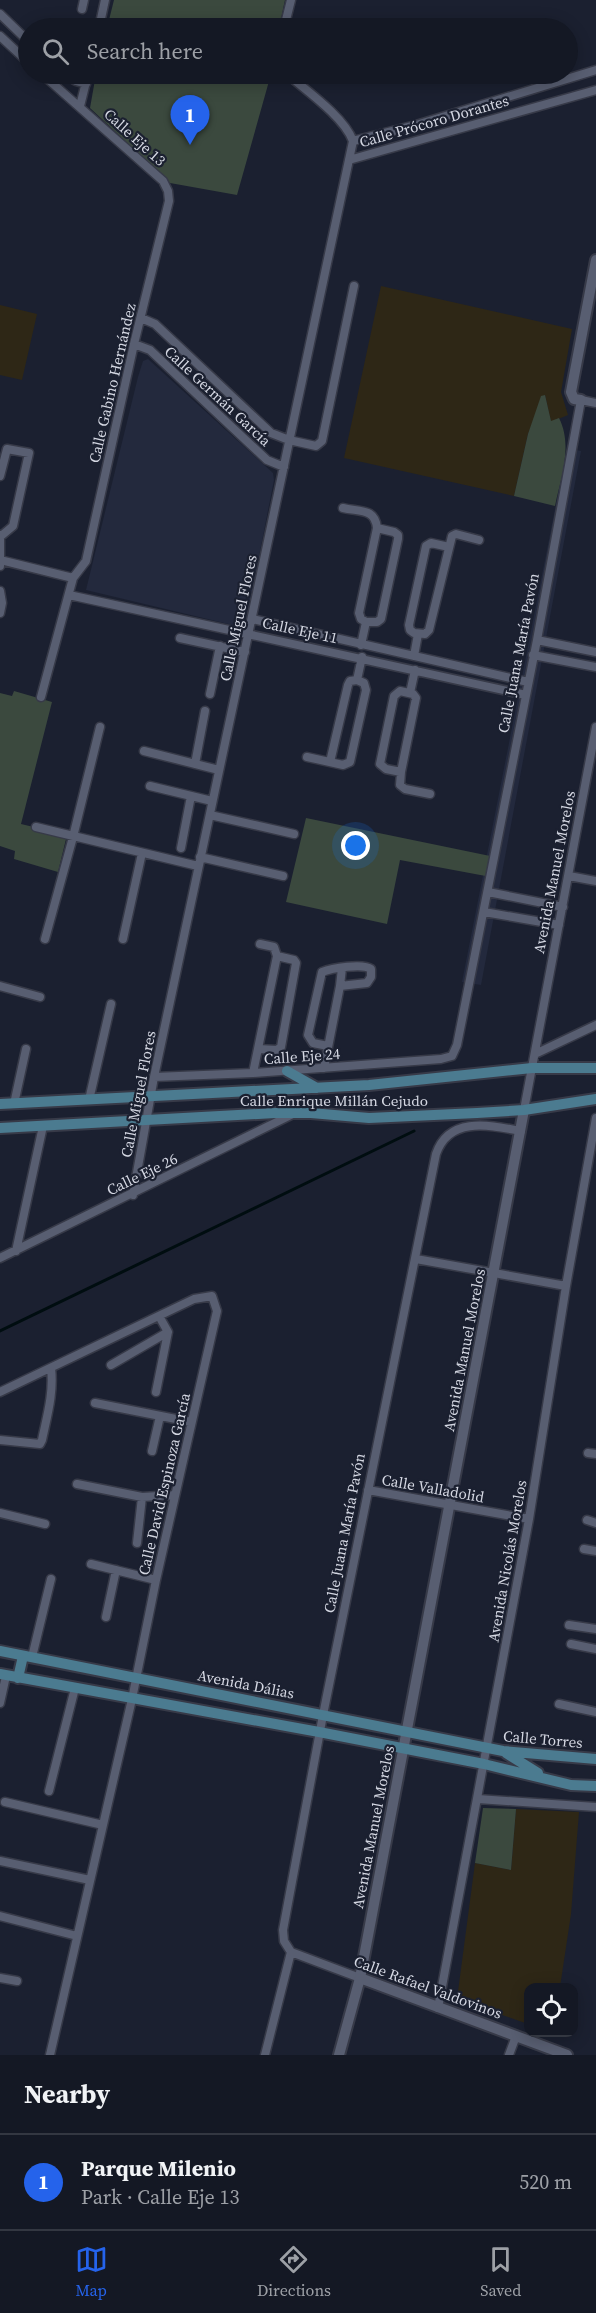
<!DOCTYPE html>
<meta charset="utf-8">
<style>
body{margin:0;font-family:"Source Serif 4",serif;background:#1d212c;color:#f1f3f6}
.controls{position:absolute;right:18px;bottom:18px;display:grid;overflow:hidden;border-radius:12px;box-shadow:0 3px 15px #0003}
.controls button{width:54px;height:54px;display:grid;place-items:center;padding:0;border:0;border-bottom:2px solid #333741;background:#141824;color:#f1f3f6;font:30px sans-serif}
.you{position:absolute;left:356px;top:846px;width:21px;height:21px;margin:-15px;border:4px solid #fff;border-radius:50%;background:#1a73e8;box-shadow:0 0 0 9px #1a73e833}
.badge{display:grid;place-items:center;width:39px;height:39px;border-radius:50%;background:#2563eb;color:#fff;font-size:20px;font-weight:700}
.pin{position:absolute;translate:-50% -50px;filter:drop-shadow(0 2px 3px #0008)}
.pin::after{content:'';position:absolute;top:32px;width:21px;height:18px;background:inherit;clip-path:polygon(0 0,100% 0,50% 100%)}
.list{margin:0;padding:0;list-style:none}
h2{display:flex;justify-content:space-between;align-items:center;height:78px;margin:0;padding:0 24px;font-size:26px}
h2 small{font-size:20px;font-weight:400;color:#9da0a6}
.list li{display:grid;grid-template-columns:39px 1fr auto;gap:18px;align-items:center;box-sizing:border-box;height:96px;padding:0 24px;border-top:2px solid #333741}
.list b{display:block;font-size:22px;white-space:nowrap}
.list p{margin:0;font-size:20px;white-space:nowrap;color:#9da0a6}
.list em{font-size:20px;font-style:normal;color:#9da0a6}
.icon{flex:none;width:33px;height:33px;fill:none;stroke:currentColor;stroke-width:2;stroke-linecap:round;stroke-linejoin:round}
.map{position:relative;flex:none;width:596px;height:2055px;overflow:hidden}
.search{position:absolute;background:#141824;box-shadow:0 3px 15px #0003;left:18px;right:18px;top:18px;height:66px;display:flex;align-items:center;gap:15px;box-sizing:border-box;padding:0 21px;border-radius:33px;color:#9da0a6;font-size:22px}
.sheet{height:174px;background:#141824}
nav{display:flex;justify-content:space-around;align-items:center;box-sizing:border-box;height:84px;border-top:2px solid #333741;background:#141824;font-size:16px;color:#9da0a6}
nav a{display:grid;justify-items:center;gap:3px}
nav .on{color:#2563eb}
.map>svg:first-child{display:block}
</style>
<div class="map">
<svg width="596" height="2055" viewBox="0 0 596 2055">
<rect width="100%" height="100%" fill="#1b2030"/>
<path fill="#23293d" d="M148,359l125,114 1,7 -29,148 -159,-38 52,-213 5,-16z
M567,448l14,3 -100,534 -19,-3z"/>
<path fill="#2e2716" d="M381,286l191,43 -11,63 7,23 -17,7 -6,-27 -17,39 -14,62 -170,-38z
M0,305l37,9 -15,66 -22,-5z
M516,1809l63,3 -8,102 -11,73 -32,1v36l-71,-25 18,-136 36,7z"/>
<path fill="#3b493e" d="M114,0h171l-6,28h-172z
M96,74h175l-34,121 -67,-12 -80,-75z
M545,395l6,26 8,-3c14,28 2,59 -4,88l-41,-10 14,-62 13,-38z
M14,691l38,11 -31,122 46,11 -9,37 -44,-13 1,-8 -15,-5v-153l12,3z
M306,818l189,39 -4,20 -91,-17 -13,64 -101,-22z
M483,1808l33,1 -5,61 -36,-7z"/>
<g fill="none" stroke-linecap="round" stroke-linejoin="round">
<path stroke="#000d10" stroke-width="3" d="M0,1331l414,-200"/>
<defs>
<path id="minor" d="M82,9l2,-9
M0,14l28,27
M99,28l6,-28
M284,28l7,-28
M0,36l28,26
M64,74l12,7 10,3
M80,106l8,-32
M353,141l63,-16 180,-55
M349,160l247,-70
M141,318l14,6 116,109 18,7 27,6 6,-5 32,-155
M134,344l16,6 117,110 17,7
M0,476l7,-27 22,4 -16,73 -12,10
M343,508c17,4 32,0 34,20l-18,85 2,6 5,3 -5,23
M0,535v31
M449,547l-18,-4 -5,3 -17,79 1,5 4,3 11,1 4,-4 23,-94 4,-2 23,6
M0,560l73,18
M0,591l2,12 -2,10
M69,595l457,100
M252,619l276,63
M366,622h11l4,-3 17,-80v-4l-4,-3 -17,-4
M180,638l65,14
M537,640l59,12
M533,655l63,12
M414,656l4,-22
M410,693l5,-23
M210,694l10,-48
M41,697l32,-119 13,-17 48,-217 35,-143 -1,-10 -5,-10 -121,-107
M144,751l75,19
M307,757l36,8 7,-3 16,-72 -2,-7 -7,-3
M330,762l18,-77 2,-4 7,-1 5,-23
M195,764l10,-53
M401,772l-15,-3 -6,-5 14,-68 6,-5 13,3 3,4 -15,74 -1,13 5,4 25,5
M150,786l62,15
M210,815l84,19
M36,827l162,39
M181,848l10,-52
M200,857l83,19
M569,876l27,5
M488,892l75,15
M484,912l75,13
M45,939l28,-102 27,-110
M123,939l19,-86
M0,986l40,11
M328,1046l-15,-3 -5,-8 14,-63c10,-4 41,-9 49,-3v8l-4,6 -27,3 2,-18
M258,1049l19,1 4,-3 15,-84 -2,-3 -17,-4
M535,1054l61,-29
M324,1068l16,-82
M253,1073l24,-117 -3,-9 -14,-3
M154,1077l99,-4 188,-14 11,-3 5,-11 80,-405 44,-240 15,3
M89,1100l22,-96
M14,1104l12,-55
M524,1110l72,-383
M133,1195l21,-118 199,-936c-9,-24 -46,-50 -66,-67
M16,1251l27,-125
M0,1258l295,-145
M416,1259l150,27
M111,1365l57,-33
M0,1392l194,-93 18,-3 5,15 -61,269 -24,119 -82,356
M156,1392l12,-60 -9,-16
M95,1403l96,19
M0,1440l40,4 2,-4c5,-24 12,-47 9,-72
M152,1451l8,-35
M588,1453l8,1
M77,1484l65,13 33,-2
M368,1490l161,29
M0,1513l45,11
M587,1520l9,3
M137,1543l5,-46
M584,1549l12,2
M91,1564l65,16
M106,1617l10,-47
M569,1625l27,4
M571,1644l25,5
M32,1657l19,-78
M0,1703l6,-27
M559,1704l37,8
M49,1791l26,-103
M478,1799l118,8
M5,1802l98,23
M0,1861l90,19
M0,1916l77,20
M0,1978l17,3
M360,1978l-69,-26 -7,-11 -1,-11 40,-215 113,-561c13,-38 53,-29 85,-23
M438,2008l91,-489 37,-233 30,-168
M265,2055l26,-103
M509,2055l7,-19"/>
<path id="tertiary" d="M581,400l-7,-1 -3,-7 25,-132
M360,1978l207,77
M339,2055l21,-77 164,-868"/>
<path id="secondary" d="M287,1071l30,17
M0,1104l369,-19 163,-17h64
M0,1128l275,-15h36l58,5 108,-5 47,-3 72,-11
M0,1651l503,100 93,8
M0,1674l319,58 165,32 87,21 25,1
M18,1678l5,-22
M506,1753l32,20"/>
</defs>
<use href="#minor" stroke="#373a48" stroke-width="11"/>
<use href="#tertiary" stroke="#373a48" stroke-width="14"/>
<use href="#secondary" stroke="#373a48" stroke-width="14"/>
<use href="#minor" stroke="#585e71" stroke-width="8"/>
<use href="#tertiary" stroke="#585e71" stroke-width="10"/>
<use href="#secondary" stroke="#4b7b90" stroke-width="10"/>
</g>
<g text-anchor="middle" dominant-baseline="central" stroke-width="4.5" stroke-linejoin="round" paint-order="stroke">
<g font-size="15" fill="#d4d7e2" stroke="#1b2030">
<text transform="translate(434 121) rotate(-16)">Calle Prócoro Dorantes</text>
<text transform="translate(135 137) rotate(42)">Calle Eje 13</text>
<text transform="translate(112 383) rotate(-77)">Calle Gabino Hernández</text>
<text transform="translate(218 396) rotate(43)">Calle Germán García</text>
<text transform="translate(238 618) rotate(-78)">Calle Miguel Flores</text>
<text transform="translate(300 630) rotate(12)">Calle Eje 11</text>
<text transform="translate(518 653) rotate(-79)">Calle Juana María Pavón</text>
<text transform="translate(554 872) rotate(-79)">Avenida Manuel Morelos</text>
<text transform="translate(302 1056) rotate(-4)">Calle Eje 24</text>
<text transform="translate(138 1094) rotate(-79)">Calle Miguel Flores</text>
<text x="334" y="1100">Calle Enrique Millán Cejudo</text>
<text transform="translate(142 1174) rotate(-26)">Calle Eje 26</text>
<text transform="translate(464 1350) rotate(-79)">Avenida Manuel Morelos</text>
<text transform="translate(164 1484) rotate(-77)">Calle David Espinoza García</text>
<text transform="translate(433 1488) rotate(10)">Calle Valladolid</text>
<text transform="translate(344 1533) rotate(-79)">Calle Juana María Pavón</text>
<text transform="translate(507 1561) rotate(-80)">Avenida Nicolás Morelos</text>
<text transform="translate(246 1684) rotate(11)">Avenida Dálias</text>
<text transform="translate(543 1739) rotate(5)">Calle Torres</text>
<text transform="translate(373 1827) rotate(-79)">Avenida Manuel Morelos</text>
<text transform="translate(428 1987) rotate(20)">Calle Rafael Valdovinos</text>
</g>
</g>
</svg>
<div class="controls">
<button><svg class="icon" aria-label="locate" viewBox="0 0 24 24"><circle cx="12" cy="12" r="6"/><path d="M12 2v4M12 18v4M2 12h4M18 12h4"/></svg></button>
</div>
<div class="you"></div>
<div class="pin badge" style="left:190px;top:145px">1</div>
<div class="search"><svg class="icon" aria-label="search" viewBox="0 0 24 24"><circle cx="10" cy="10" r="6"/><path d="M15 15l6 6"/></svg>Search here</div>
</div>
<section class="sheet">
<h2>Nearby<small></small></h2>
<ul class="list">
<li><span class="badge">1</span><div><b>Parque Milenio</b><p>Park · Calle Eje 13</p></div><em>520 m</em></li>
</ul>
</section>
<nav>
<a class="on"><svg class="icon" aria-label="map" viewBox="0 0 24 24"><path d="M3 6l6-2 6 2 6-2v14l-6 2-6-2-6 2zM9 4v14M15 6v14"/></svg>Map</a>
<a><svg class="icon" aria-label="directions" viewBox="0 0 24 24"><path d="M12 3l9 9-9 9-9-9zM9 14v-3h6M13 9l2 2-2 2"/></svg>Directions</a>
<a><svg class="icon" aria-label="saved" viewBox="0 0 24 24"><path d="M7 4h10v16l-5-4-5 4z"/></svg>Saved</a>
</nav>
